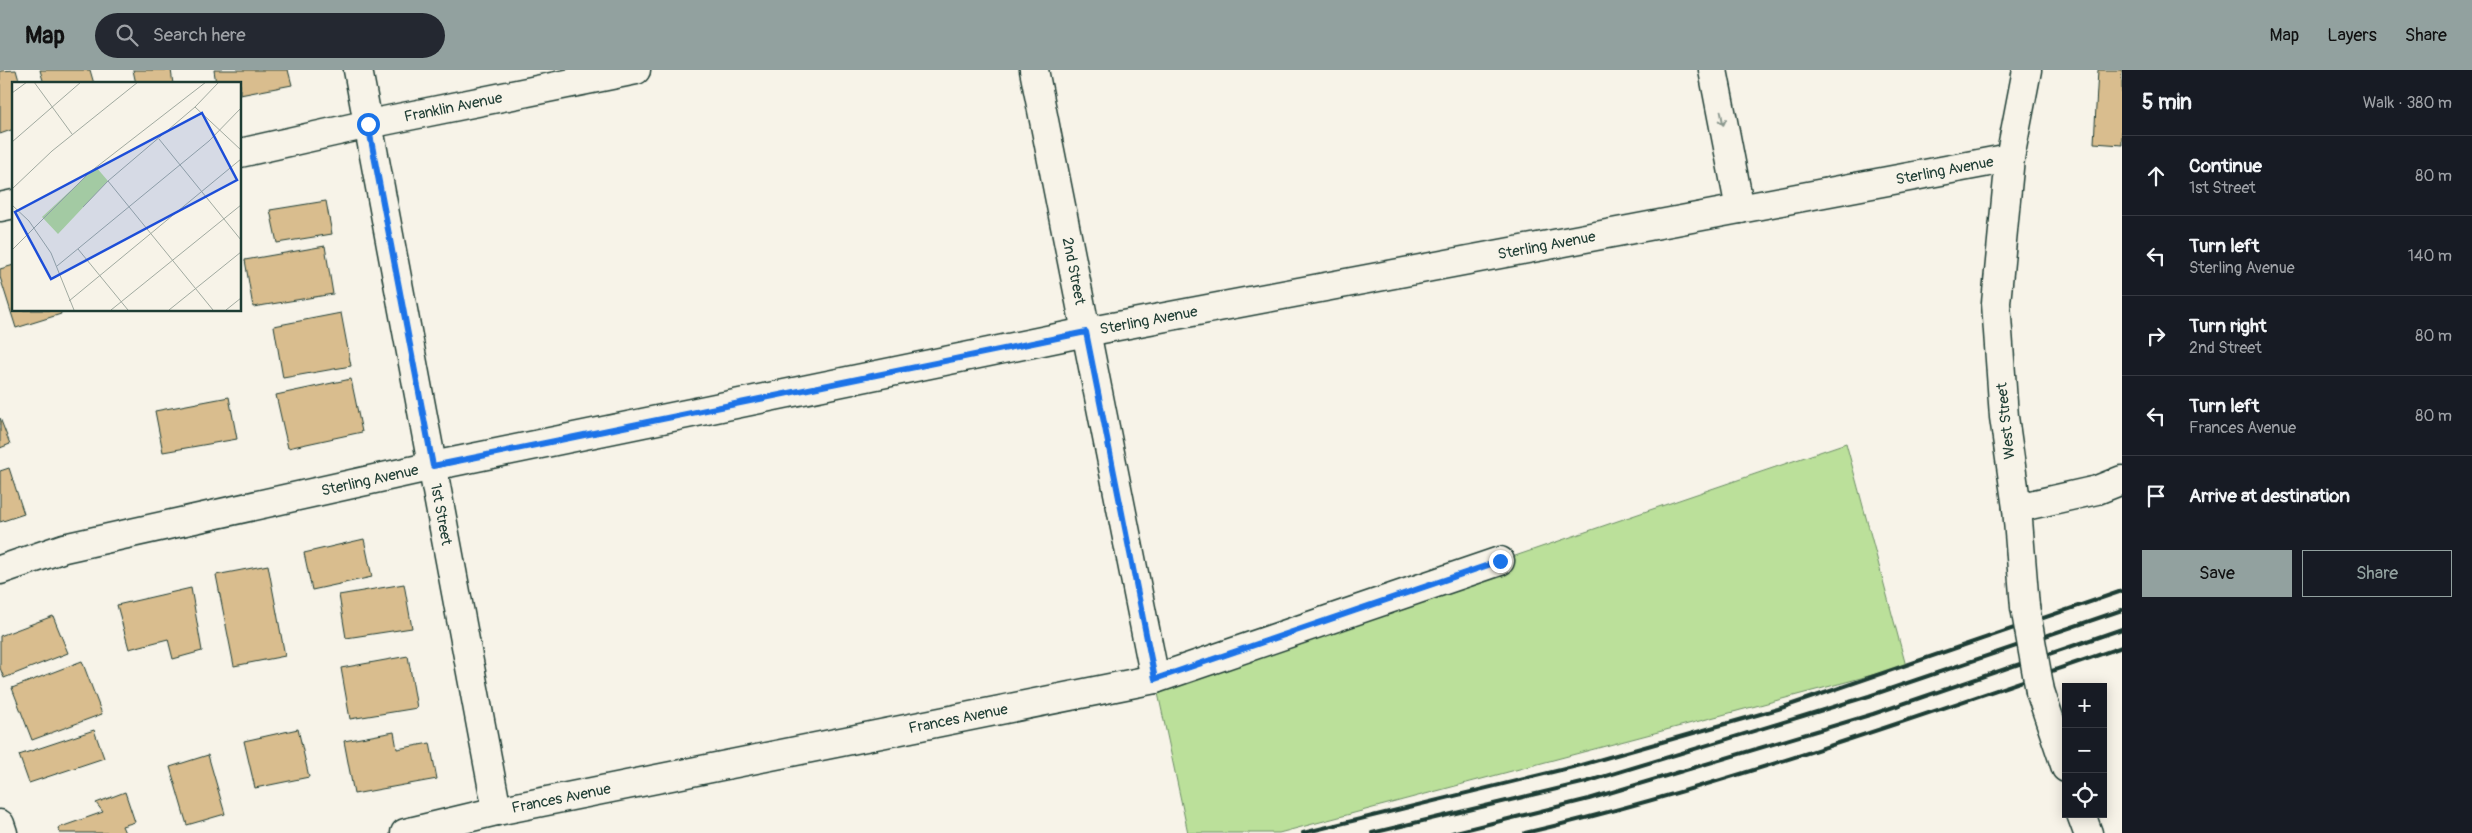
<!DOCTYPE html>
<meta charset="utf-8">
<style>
body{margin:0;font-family:Pangolin,sans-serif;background:#242831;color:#f1f3f6}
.controls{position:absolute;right:15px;bottom:15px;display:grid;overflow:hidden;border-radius:0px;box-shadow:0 2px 12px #0003}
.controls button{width:45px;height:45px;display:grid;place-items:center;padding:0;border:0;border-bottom:1px solid #363941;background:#171b24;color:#f1f3f6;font:25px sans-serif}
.stop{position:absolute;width:15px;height:15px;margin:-11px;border:4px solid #1a73e8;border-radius:50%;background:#fff}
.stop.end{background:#1a73e8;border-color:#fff;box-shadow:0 1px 5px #0008}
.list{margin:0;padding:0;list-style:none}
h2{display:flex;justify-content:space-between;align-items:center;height:65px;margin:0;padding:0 20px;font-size:21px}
h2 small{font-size:16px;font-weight:400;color:#9ea1a6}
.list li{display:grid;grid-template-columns:32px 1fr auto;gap:15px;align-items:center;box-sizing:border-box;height:80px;padding:0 20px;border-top:1px solid #363941}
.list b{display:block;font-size:19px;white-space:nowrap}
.list p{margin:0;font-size:16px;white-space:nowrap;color:#9ea1a6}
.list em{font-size:16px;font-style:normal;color:#9ea1a6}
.actions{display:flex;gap:10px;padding:15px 20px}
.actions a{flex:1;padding:11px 0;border:1px solid #92a19f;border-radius:0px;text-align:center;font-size:18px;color:#92a19f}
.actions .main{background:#92a19f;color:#111}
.icon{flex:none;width:28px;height:28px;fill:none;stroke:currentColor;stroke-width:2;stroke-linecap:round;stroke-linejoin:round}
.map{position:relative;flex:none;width:2122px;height:763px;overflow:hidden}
header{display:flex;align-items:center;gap:30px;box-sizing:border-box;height:70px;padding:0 25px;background:#92a19f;color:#111}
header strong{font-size:24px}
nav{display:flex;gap:28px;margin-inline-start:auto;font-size:18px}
.search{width:350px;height:45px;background:#242831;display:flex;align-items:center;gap:12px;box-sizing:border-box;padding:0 18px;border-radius:28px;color:#9ea1a6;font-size:19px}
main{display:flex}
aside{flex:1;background:#171b24}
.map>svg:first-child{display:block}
</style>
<header>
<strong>Map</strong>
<div class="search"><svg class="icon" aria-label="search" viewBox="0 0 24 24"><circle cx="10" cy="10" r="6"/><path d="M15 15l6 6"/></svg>Search here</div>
<nav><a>Map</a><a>Layers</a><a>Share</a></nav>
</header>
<main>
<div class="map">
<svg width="2122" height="763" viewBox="0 0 2122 763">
<rect width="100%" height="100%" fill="#f7f3e8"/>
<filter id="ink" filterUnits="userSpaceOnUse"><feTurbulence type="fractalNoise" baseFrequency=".02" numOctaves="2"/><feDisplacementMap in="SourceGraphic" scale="10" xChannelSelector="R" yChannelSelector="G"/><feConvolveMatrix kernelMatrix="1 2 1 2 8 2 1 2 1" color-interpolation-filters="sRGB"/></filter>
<g filter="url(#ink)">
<path fill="#bbe09a" stroke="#6d8e67" d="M1846,373l60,223 -627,167h-91l-33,-154z"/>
<path fill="#d9bd8e" stroke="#1f3d34" d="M16,0l4,14h-6v45l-14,5v-63z
M40,0h50l4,14h-50z
M133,0h38l2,14h-37z
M214,0h74l4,15 -52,10v-11h-24z
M2098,0h24v75l-28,-2z
M326,131l6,33 -55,9 -7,-33z
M325,176l8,48 -80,13 -8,-47z
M14,195v45h46l1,4 -45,14 -16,-51v-8z
M341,243l10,53 -68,12 -9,-52z
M351,309l11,53 -74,16 -12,-53z
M229,327l8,42 -74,13 -8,-41z
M0,348l10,26 -10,4z
M9,398l15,46 -24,8v-51z
M364,469l8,38 -60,13 -8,-37z
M268,495l17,91 -51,10 -18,-91z
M404,514l8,44 -66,10 -7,-43z
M191,518l11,63 -29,8 -5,-20 -39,10 -12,-44z
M53,546l15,37 -64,25 -4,-10v-32z
M408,586l9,52 -67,11 -9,-51z
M82,591l20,53 -70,26 -20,-52z
M298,659l11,48 -54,11 -11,-47z
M94,660l10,28 -75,25 -10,-28z
M394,662l3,17 33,-6 7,36 -83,15 -10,-53z
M208,685l17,59 -38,11 -17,-58z
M125,722l10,30 -13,4 3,7h-65l-2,-5 45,-16 -7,-9z"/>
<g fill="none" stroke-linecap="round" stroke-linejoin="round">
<defs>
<g id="minor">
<path id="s1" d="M358,0l139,741"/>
<path id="s2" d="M1034,0l121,609"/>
<path d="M1713,0l27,139"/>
<path id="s3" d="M240,83l129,-29 267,-54"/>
<path d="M0,137l14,-3"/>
<path d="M2017,438l80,-18 25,-10"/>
<path id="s4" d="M0,500l64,-22 369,-82 653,-134 924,-174"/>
<path d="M2025,537l-8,-99 -13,-91 -8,-114 14,-145 17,-88"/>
<path d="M2040,621l26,77"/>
<path d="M2081,744l7,19"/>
<path d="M0,754l3,9"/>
<path id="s5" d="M405,763l92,-22 658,-132 345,-118"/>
</g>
</defs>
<use href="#minor" stroke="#1f3d34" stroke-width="31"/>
<use href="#minor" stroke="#f7f3e8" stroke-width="28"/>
<path stroke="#1f3d34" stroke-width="4" d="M1303,763l278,-68 197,-56 344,-118
M1372,763l214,-51 283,-86 253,-86
M1452,763l137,-34 284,-85 249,-85
M1525,763c202,-48 401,-119 597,-186"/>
<defs>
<path id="minor-bridge" d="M2025,537l15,84"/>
</defs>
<use href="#minor-bridge" stroke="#1f3d34" stroke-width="31" stroke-linecap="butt"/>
<use href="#minor-bridge" stroke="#f7f3e8" stroke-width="28"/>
</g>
<defs><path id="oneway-shaft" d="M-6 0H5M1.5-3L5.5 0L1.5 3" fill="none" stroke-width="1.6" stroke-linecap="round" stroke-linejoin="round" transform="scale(1.25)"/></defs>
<use stroke="#8b988e" href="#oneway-shaft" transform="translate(1722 48) rotate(79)"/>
</g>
<g fill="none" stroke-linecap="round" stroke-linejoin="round" filter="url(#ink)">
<path stroke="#1a73e8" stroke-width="6" d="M368,54l65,342 653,-134 69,347 345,-118"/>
</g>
<g text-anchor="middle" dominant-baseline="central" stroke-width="4.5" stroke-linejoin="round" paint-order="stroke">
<g font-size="15" fill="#1f3d34" stroke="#f7f3e8">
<text stroke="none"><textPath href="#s3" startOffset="218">Franklin Avenue</textPath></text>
<text stroke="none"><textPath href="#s4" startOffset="1986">Sterling Avenue</textPath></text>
<text stroke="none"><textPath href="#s4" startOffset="1581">Sterling Avenue</textPath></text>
<text stroke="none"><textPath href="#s2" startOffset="205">2nd Street</textPath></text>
<text stroke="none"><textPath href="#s4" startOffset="1176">Sterling Avenue</textPath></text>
<text transform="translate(2006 351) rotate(-96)">West Street</text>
<text stroke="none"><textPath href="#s4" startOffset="381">Sterling Avenue</textPath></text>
<text stroke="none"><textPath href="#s1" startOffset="452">1st Street</textPath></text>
<text stroke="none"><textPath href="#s5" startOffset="565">Frances Avenue</textPath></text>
<text stroke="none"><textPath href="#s5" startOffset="160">Frances Avenue</textPath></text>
</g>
</g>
<g transform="translate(12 12)">
<rect width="229" height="229" fill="#f7f3e8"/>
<path d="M84,85l12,14 -50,53 -16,-17z" fill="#bbe09a"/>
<path fill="none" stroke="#a1aaa0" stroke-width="1" d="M22,0l38,52M0,11l15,-11M183,25l46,43M147,57l82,101M0,60l69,-60M96,99l105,129M0,107l40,-38 86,-69M0,123l17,16 22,32 23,57M71,125l25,-26 87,-74 24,-25M66,167l50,61M0,168l78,-78 116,-90M45,184l152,-125 32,-33M57,219l172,-142M99,228l130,-105M157,228l72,-58M214,228l15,-12"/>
<path fill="#1d4ed8" fill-opacity="0.15" stroke="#1d4ed8" stroke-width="2.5" d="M190,31l35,67 -186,99 -36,-67z"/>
<rect width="229" height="229" fill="none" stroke="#1f3d34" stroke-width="2.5"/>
</g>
</svg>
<div class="controls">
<button>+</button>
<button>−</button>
<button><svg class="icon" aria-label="locate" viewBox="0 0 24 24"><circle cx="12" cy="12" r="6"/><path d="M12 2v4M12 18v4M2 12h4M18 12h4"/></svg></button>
</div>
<div class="stop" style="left:368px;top:54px"></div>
<div class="stop end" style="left:1500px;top:491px"></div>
</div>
<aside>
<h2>5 min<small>Walk · 380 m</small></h2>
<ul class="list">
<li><svg class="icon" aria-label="ahead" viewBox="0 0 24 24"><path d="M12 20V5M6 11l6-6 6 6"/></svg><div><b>Continue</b><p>1st Street</p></div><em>80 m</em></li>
<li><svg class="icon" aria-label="left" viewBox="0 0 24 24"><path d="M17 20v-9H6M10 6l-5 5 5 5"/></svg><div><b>Turn left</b><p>Sterling Avenue</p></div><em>140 m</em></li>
<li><svg class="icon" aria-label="right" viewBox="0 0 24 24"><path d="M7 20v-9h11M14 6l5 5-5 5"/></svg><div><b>Turn right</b><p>2nd Street</p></div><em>80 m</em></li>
<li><svg class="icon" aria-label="left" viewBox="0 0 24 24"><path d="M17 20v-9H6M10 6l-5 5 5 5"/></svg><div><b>Turn left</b><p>Frances Avenue</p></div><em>80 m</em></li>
<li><svg class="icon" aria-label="arrive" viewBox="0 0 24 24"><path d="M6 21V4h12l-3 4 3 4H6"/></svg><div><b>Arrive at destination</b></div></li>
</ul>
<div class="actions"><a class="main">Save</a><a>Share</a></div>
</aside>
</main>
